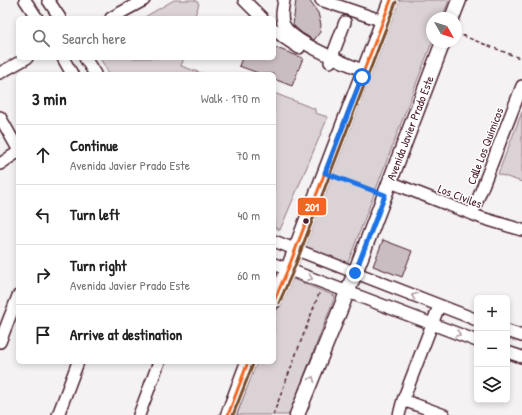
<!DOCTYPE html>
<meta charset="utf-8">
<style>
body{margin:0;font-family:"Patrick Hand",sans-serif;background:#f6f6f6;color:#222}
.controls{position:absolute;right:12px;bottom:12px;display:grid;overflow:hidden;border-radius:6px;box-shadow:0 2px 6px #0003}
.controls button{width:36px;height:36px;display:grid;place-items:center;padding:0;border:0;border-bottom:1px solid #e0e0e0;background:#fff;color:#222;font:20px sans-serif}
.compass{position:absolute;left:426px;top:12px;width:36px;height:36px;border-radius:50%;background:#fff;box-shadow:0 2px 6px #0003;rotate:129deg}
.stop{position:absolute;width:12px;height:12px;margin:-9px;border:3px solid #1a73e8;border-radius:50%;background:#fff}
.stop.end{background:#1a73e8;border-color:#fff;box-shadow:0 1px 4px #0008}
.list{margin:0;padding:0;list-style:none}
h2{display:flex;justify-content:space-between;align-items:center;height:52px;margin:0;padding:0 16px;font-size:17px}
h2 small{font-size:13px;font-weight:400;color:#767676}
.list li{display:grid;grid-template-columns:26px 1fr auto;gap:12px;align-items:center;box-sizing:border-box;height:60px;padding:0 16px;border-top:1px solid #e0e0e0}
.list b{display:block;font-size:15px;white-space:nowrap}
.list p{margin:0;font-size:13px;white-space:nowrap;color:#767676}
.list em{font-size:13px;font-style:normal;color:#767676}
.icon{flex:none;width:22px;height:22px;fill:none;stroke:currentColor;stroke-width:2;stroke-linecap:round;stroke-linejoin:round}
.map{position:relative;flex:none;width:522px;height:415px;overflow:hidden}
.search{position:absolute;background:#fff;box-shadow:0 2px 6px #0003;left:16px;top:16px;width:260px;height:44px;display:flex;align-items:center;gap:10px;box-sizing:border-box;padding:0 14px;border-radius:6px;color:#767676;font-size:15px}
.panel{position:absolute;background:#fff;box-shadow:0 2px 6px #0003;left:16px;top:72px;width:260px;height:292px;border-radius:6px}
.map>svg:first-child{display:block}
</style>
<div class="map">
<svg width="522" height="415" viewBox="0 0 522 415">
<rect width="100%" height="100%" fill="#f4f2f2"/>
<filter id="ink" filterUnits="userSpaceOnUse"><feTurbulence type="fractalNoise" baseFrequency=".025" numOctaves="2"/><feDisplacementMap in="SourceGraphic" scale="8" xChannelSelector="R" yChannelSelector="G"/><feConvolveMatrix kernelMatrix="1 2 1 2 8 2 1 2 1" color-interpolation-filters="sRGB"/></filter>
<g filter="url(#ink)">
<path fill="#dbd2d5" stroke="#927880" d="M174,0h22l3,4 -5,14h-51z
M398,0h51l-7,18h-10v24l-85,223 -44,-17z
M100,58h84l-3,8 23,8h-95z
M274,93l41,16v4l13,4 -48,113 -6,-3z
M522,112v70l-24,-8z
M290,278l45,18 -46,119h-53l21,-53h17v-44z"/>
<path fill="#cabdc1" stroke="#4a1f2b" d="M296,0h13l9,13 3,12 -1,7 -6,8 -12,-7 -9,-8z
M274,47l29,11 -11,28 -18,-7v-5h-13l-22,-8 3,-8h32z
M383,240l29,11 -10,26 -29,-11z"/>
<g fill="none" stroke-linecap="round" stroke-linejoin="round">
<defs>
<path id="minor" d="M25,0l12,18
M48,0l12,18
M244,0l18,18
M284,0c-1,8 -4,17 0,25 9,18 61,38 80,46
M321,0l62,21
M111,18l33,-18
M274,29l10,9 15,10
M63,58l9,16
M85,58l10,16
M330,62l15,-40
M0,73l27,-15
M0,117l18,32
M0,164l18,-12
M390,182l92,36 40,12
M472,214l50,-128
M274,241l203,79
M274,264l203,77
M507,331l15,5
M0,342l18,-46
M507,352l15,5
M403,400l41,15
M58,415l20,-53
M139,415l20,-53
M399,415l4,-15 36,-94"/>
<path id="major" d="M452,18l7,-18
M274,301l14,-32 103,-269
M228,415l20,-53
M297,415l58,-142 88,-231"/>
</defs>
<use href="#minor" stroke="#4a1f2b" stroke-width="14"/>
<use href="#major" stroke="#4a1f2b" stroke-width="17"/>
<path stroke="#4a1f2b" stroke-width="1.5" stroke-dasharray="4 3" stroke-linecap="butt" d="M456,33l66,26
M336,177l38,14
M273,415l47,-124"/>
<use href="#minor" stroke="#fff" stroke-width="11"/>
<use href="#major" stroke="#fff" stroke-width="14"/>
<defs>
<path id="bus-1" d="M274,301l14,-32 103,-269
M228,415l20,-53"/>
<path id="bus-2" d="M279,303l14,-32 103,-269
M233,415l20,-51"/>
</defs>
<use href="#bus-1" stroke="#fff" stroke-width="6"/>
<use href="#bus-2" stroke="#fff" stroke-width="6"/>
<use href="#bus-1" stroke="#f26522" stroke-width="3"/>
<use href="#bus-2" stroke="#7a4b2a" stroke-width="3"/>
</g>
<defs><path id="oneway-chevron" d="M-2-3.5L2.5 0L-2 3.5" fill="none" stroke-width="1.6" stroke-linecap="round" stroke-linejoin="round"/></defs>
<g stroke="#ae9aa0">
<use href="#oneway-chevron" transform="translate(310 278) rotate(21)"/>
<use href="#oneway-chevron" transform="translate(414 296) rotate(-159)"/>
<use href="#oneway-chevron" transform="translate(458 334) rotate(20)"/>
<use href="#oneway-chevron" transform="translate(312 379) rotate(-68)"/>
</g>
</g>
<g fill="none" stroke-linecap="round" stroke-linejoin="round" filter="url(#ink)">
<path stroke="#1a73e8" stroke-width="5" d="M355,273l30,-78 -60,-22 37,-96"/>
</g>
<circle fill="#4a1f2b" stroke="#fff" stroke-width="1.5" cx="306" cy="221" r="3.5"/>
<g text-anchor="middle" dominant-baseline="central" stroke-width="3" stroke-linejoin="round" paint-order="stroke">
<g font-size="12" fill="#4a1f2b" stroke="#fff">
<text transform="translate(410 128) rotate(-69)">Avenida Javier Prado Este</text>
<text transform="translate(485 146) rotate(-69)">Calle Los Quimicos</text>
<text transform="translate(460 196) rotate(21)">Los Civiles</text>
</g>
</g>
<rect stroke="#fff" stroke-width="1.5" x="297" y="197" width="30" height="19" rx="4" fill="#f26522"/>
<g font-size="11" text-anchor="middle" font-weight="bold" fill="#fff">
<text x="312" y="211">201</text>
</g>
</svg>
<div class="controls">
<button>+</button>
<button>−</button>
<button><svg class="icon" aria-label="layers" viewBox="0 0 24 24"><path d="M12 4l9 5-9 5-9-5zM3 14l9 5 9-5"/></svg></button>
</div>
<svg class="compass" viewBox="-18 -18 36 36"><path d="M0-13l5 13h-10z" fill="#e53935"/><path d="M0 13l5-13h-10z" fill="#767676"/></svg>
<div class="stop" style="left:362px;top:77px"></div>
<div class="stop end" style="left:355px;top:273px"></div>
<div class="search"><svg class="icon" aria-label="search" viewBox="0 0 24 24"><circle cx="10" cy="10" r="6"/><path d="M15 15l6 6"/></svg>Search here</div>
<section class="panel">
<h2>3 min<small>Walk · 170 m</small></h2>
<ul class="list">
<li><svg class="icon" aria-label="ahead" viewBox="0 0 24 24"><path d="M12 20V5M6 11l6-6 6 6"/></svg><div><b>Continue</b><p>Avenida Javier Prado Este</p></div><em>70 m</em></li>
<li><svg class="icon" aria-label="left" viewBox="0 0 24 24"><path d="M17 20v-9H6M10 6l-5 5 5 5"/></svg><div><b>Turn left</b></div><em>40 m</em></li>
<li><svg class="icon" aria-label="right" viewBox="0 0 24 24"><path d="M7 20v-9h11M14 6l5 5-5 5"/></svg><div><b>Turn right</b><p>Avenida Javier Prado Este</p></div><em>60 m</em></li>
<li><svg class="icon" aria-label="arrive" viewBox="0 0 24 24"><path d="M6 21V4h12l-3 4 3 4H6"/></svg><div><b>Arrive at destination</b></div></li>
</ul>
</section>
</div>
